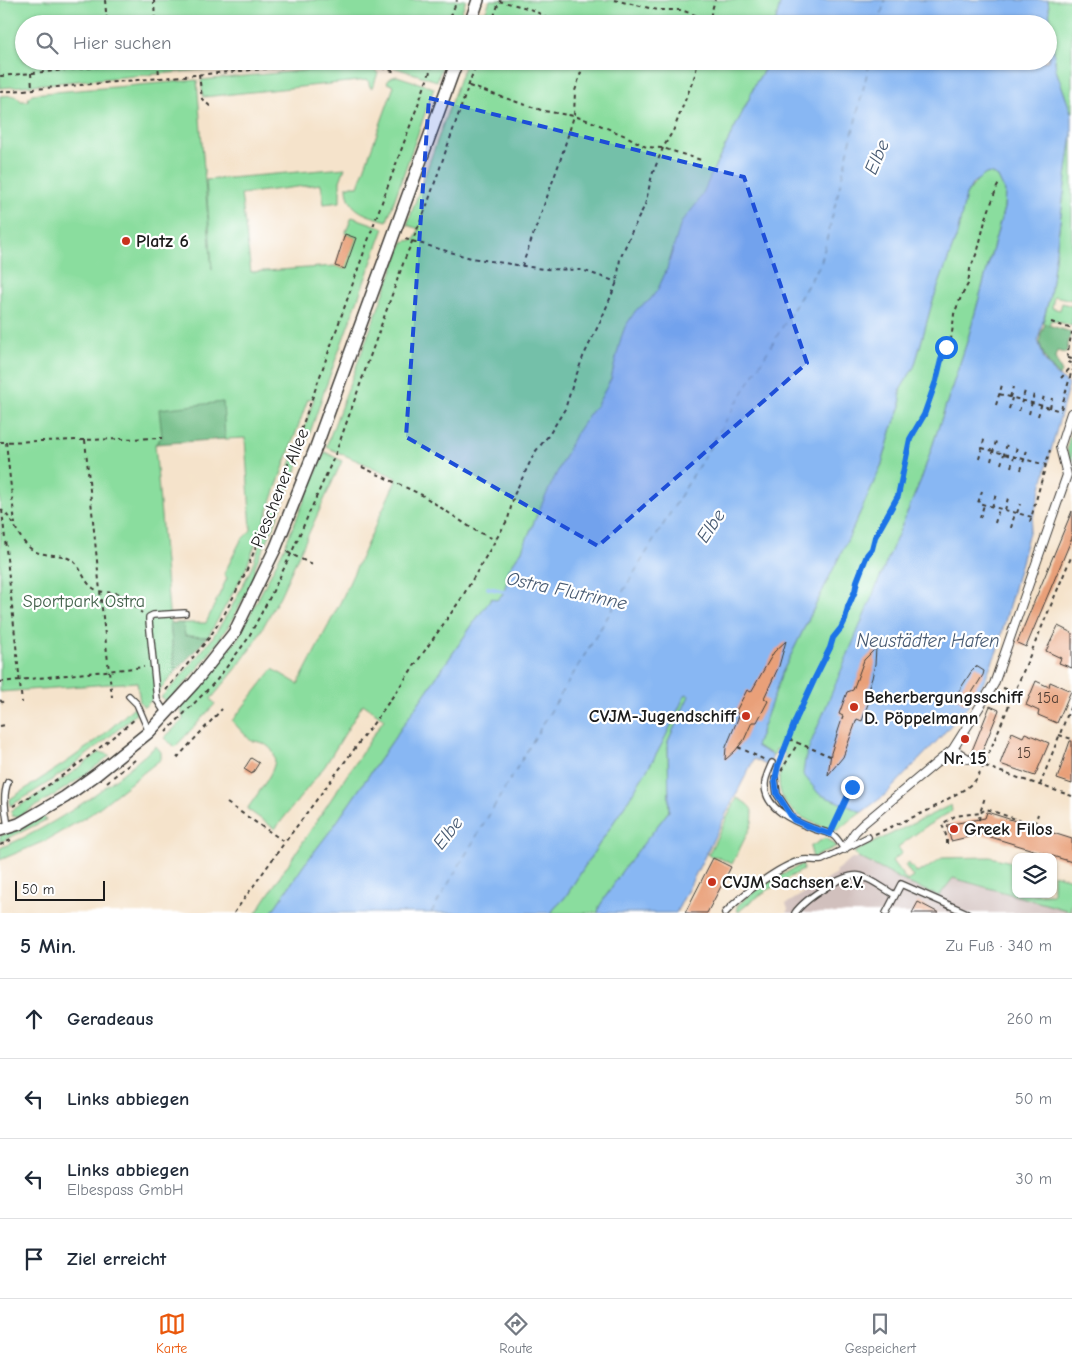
<!DOCTYPE html>
<html lang="de">
<meta charset="utf-8">
<style>
body{margin:0;font-family:"Comic Neue",sans-serif;background:#f6f6f7;color:#1f2937}
.controls{position:absolute;right:15px;bottom:15px;display:grid;overflow:hidden;border-radius:10px;box-shadow:0 1px 4px #0004}
.controls button{width:45px;height:45px;display:grid;place-items:center;padding:0;border:0;border-bottom:1px solid #e0e1e3;background:#fff;color:#1f2937;font:25px sans-serif}
.scale{position:absolute;left:15px;bottom:12px;width:90px;box-sizing:border-box;padding-left:5px;border:2px solid #1c1c1c;border-top:0;font-size:14px;line-height:18px;white-space:nowrap;color:#1c1c1c;-webkit-text-stroke:4px #fff;paint-order:stroke}
.stop{position:absolute;width:15px;height:15px;margin:-11px;border:4px solid #1a73e8;border-radius:50%;background:#fff}
.stop.end{background:#1a73e8;border-color:#fff;box-shadow:0 1px 5px #0008}
.list{margin:0;padding:0;list-style:none}
h2{display:flex;justify-content:space-between;align-items:center;height:65px;margin:0;padding:0 20px;font-size:21px}
h2 small{font-size:16px;font-weight:400;color:#747a83}
.list li{display:grid;grid-template-columns:32px 1fr auto;gap:15px;align-items:center;box-sizing:border-box;height:80px;padding:0 20px;border-top:1px solid #e0e1e3}
.list b{display:block;font-size:19px;white-space:nowrap}
.list p{margin:0;font-size:16px;white-space:nowrap;color:#747a83}
.list em{font-size:16px;font-style:normal;color:#747a83}
.icon{flex:none;width:28px;height:28px;fill:none;stroke:currentColor;stroke-width:2;stroke-linecap:round;stroke-linejoin:round}
.map{position:relative;flex:none;width:1072px;height:913px;overflow:hidden}
.search{position:absolute;background:#fff;box-shadow:0 1px 4px #0004;left:15px;right:15px;top:15px;height:55px;display:flex;align-items:center;gap:12px;box-sizing:border-box;padding:0 18px;border-radius:28px;color:#747a83;font-size:19px}
.sheet{height:385px;background:#fff}
nav{display:flex;justify-content:space-around;align-items:center;box-sizing:border-box;height:70px;border-top:1px solid #e0e1e3;background:#fff;font-size:14px;color:#747a83}
nav a{display:grid;justify-items:center;gap:2px}
nav .on{color:#ea580c}
.map>svg:first-child{display:block}
</style>
<div class="map">
<svg width="1072" height="913" viewBox="0 0 1072 913">
<rect width="100%" height="100%" fill="#fff"/>
<filter id="ink" filterUnits="userSpaceOnUse"><feTurbulence type="fractalNoise" baseFrequency=".02" numOctaves="2"/><feDisplacementMap in="SourceGraphic" scale="10" xChannelSelector="R" yChannelSelector="G"/><feConvolveMatrix kernelMatrix="1 2 1 2 8 2 1 2 1" color-interpolation-filters="sRGB"/></filter>
<filter id="wash" filterUnits="userSpaceOnUse"><feTurbulence type="fractalNoise" baseFrequency=".0096" numOctaves="4" result="noise"/><feDisplacementMap in="SourceGraphic" scale="20" xChannelSelector="R" yChannelSelector="G"/><feGaussianBlur stdDeviation="1.12" result="paint"/><feColorMatrix in="noise" values="0 0 0 0 0 0 0 0 0 0 0 0 0 0 0 0 0 1.4 0 .05"/><feComposite in="paint" operator="in"/></filter>
<g filter="url(#wash)">
<rect width="100%" height="100%" fill="#f5e3cb"/>
<path fill="#d1c0bd" d="M858,857l52,27 32,-26 48,-1 26,6v31h37v-20l19,5v34h-286l2,-4 -2,-5 50,-30 -1,-3 14,-11z"/>
<path fill="#8add9e" stroke="#537c5d" d="M0,0h466l-9,24h-433v37h278l-302,27z
M490,0h291l-6,24h-294z
M1048,0h24v115l-16,-45z
M374,61h70l-7,20z
M466,61h301l-3,9 -9,14 -6,15 -26,52 -7,13 -12,27 -6,11 -17,21 -14,46 -9,20 -8,11 -14,10 -11,17 -4,11 -10,41 -14,26 -5,5 -17,25 -35,73 -18,42 -15,22c2,9 -2,21 -10,28l-5,-1 -15,19 -143,208 -30,39 -33,48h-15l128,-194 -21,-15 -38,62 -50,63 -28,-20c7,-10 25,-34 27,-44 4,-15 -9,-24 -23,-24l-19,-20 41,-52 25,15 43,-83 56,-123 -71,-31 77,-205 12,-3 4,-10 -12,-4z
M355,66l19,4 4,3 -5,14h-3l-2,-7 -165,17 -2,-17z
M397,76l37,12 -47,133c-20,-6 -40,-9 -40,-35h11l36,-100 -7,-3c2,-5 5,-6 10,-7z
M197,80l15,190 -6,-90 139,-12 -5,13v21l-16,2 -3,-20 -80,10 10,78 84,-6 10,3 11,-31 -11,-4 7,-17 32,11 -62,169c-15,47 -33,94 -53,140 -5,13 -17,28 -15,42l-23,43 -14,21 -21,28 -29,32 -6,-6 16,-16 34,-41 20,-32 19,-37 56,-148 8,-25 -6,1 -47,131 -17,43 -36,64 -23,-1 -2,-13h23l21,-45 -3,-4 17,-34 10,-10 -6,-92 -20,1 -3,-37 -60,36 -7,6 15,179 5,49 -22,27 -9,8 -4,-5 -3,-20 -137,10v-596c9,0 15,-3 21,5h7l1,-4 3,-3z
M1072,134v166l-18,-4 -2,12 8,2 2,-7 10,3v20l-21,-6 -2,5 -6,-2 7,-28z
M990,173l8,4 7,15 -1,16 -37,134 -45,135 -117,283 14,34 43,18 -26,19c-25,-8 -58,-19 -57,-51 0,-10 4,-19 6,-27l-9,-4 -2,6 -18,-9 26,-73 67,-136 33,-73 10,-36 9,-22 -1,-16 14,-23 4,-13 14,-51 25,-68 9,-40 12,-16 8,-5z
M1072,430v32c-8,-12 -4,-19 0,-32z
M325,452l17,9 -62,135 -25,46 -19,27 -25,30 4,5 -40,43 -11,-9 19,-18 -2,-13 23,-26 34,-43 45,-88z
M687,694l3,2 -22,45 1,70 -47,60 -23,36 -1,6h-47c4,-7 11,-11 15,-17 26,-43 55,-83 81,-126 15,-24 26,-50 38,-75z
M135,706l1,8c-41,36 -78,65 -126,92v-7l58,-38 33,-24z
M156,746l5,6v7l-70,55 -44,26 -47,20v-12c60,-24 107,-61 156,-102z
M100,752l10,3c-29,25 -60,43 -93,62l-5,-1 -1,-5 55,-34z
M737,798c13,7 19,11 14,28l-19,38 -17,-8 -2,2 -5,-3z
M951,805l1,6 -27,16 -27,20 4,6 -10,8 15,20 6,-4 -8,-12 3,-2 2,4 2,-1 5,7 5,-3 1,1 19,-13 48,-1 26,6v31h37v-20l19,5v23l-2,9 -117,-33 -14,18 -29,-12 -52,-27 -4,-5z
M43,816l3,4 -46,22v-6l25,-10z
M825,838l12,8 -24,12 -3,-11z
M803,864v6c-23,12 -45,25 -65,42l-1,-6c18,-18 43,-30 66,-42z"/>
<path fill="#6fbc85" stroke="#466c50" d="M1045,324l26,8 -5,21 -9,-2 -2,7 7,14 -3,4c-9,-7 -19,-25 -19,-36 0,-5 3,-12 5,-16z
M223,402l2,37 -70,5 7,-7 -3,-28z
M170,623h13l2,13 23,1 -33,35z"/>
<path fill="#88b7f3" stroke="#526a88" d="M781,0h267l8,70 16,45v19l-22,161 -12,45 6,19 11,15 14,10 -72,267 -14,33 -12,18 -33,38 -53,55 -23,17 -43,-18 -16,-20 2,-14 5,-15 112,-268 45,-135 37,-134 1,-16 -7,-15 -8,-4 -4,1 -13,9 -7,12 -9,40 -25,68 -14,51 -4,13 -14,23 1,16 -9,22 -10,36 -33,73 -67,136 -26,73 17,10 -5,10 -14,-7 -78,154h-78l1,-6 23,-36 47,-60 -1,-70 21,-45 -2,-2 -2,1c-12,25 -23,52 -38,75 -26,43 -55,83 -81,126 -4,6 -11,10 -15,17h-280l33,-48 30,-39 143,-208 15,-20 5,2 6,-6 5,-16 -3,-2 2,-4 15,-22 18,-42 35,-73 17,-25 5,-5 14,-26 10,-41 4,-11 11,-17 14,-10 8,-11 9,-20 14,-46 17,-21 6,-11 12,-27 7,-13 26,-52 6,-15 9,-14 3,-9h281v-37h-273z"/>
<g fill="none" stroke-linecap="round" stroke-linejoin="round">
<path stroke="#88b7f3" stroke-width="4" d="M488,588l20,4"/>
<path stroke="#475a72" stroke-width="1" stroke-dasharray="6 5" stroke-linecap="butt" d="M879,24l6,-24
M431,913l109,-184 281,-466 49,-202"/>
</g>
<g id="blocks">
<path fill="#e9a079" d="M345,234l11,4 -11,31 -10,-3z
M1072,511v27l-46,109 -9,-4z
M1058,626l14,7v35l-13,-5 2,-5 -15,-7z
M786,641l-7,25 -15,32 4,3 -11,21h-5l-8,18 -9,11 -10,9 1,-13 13,-31 -3,-5 11,-21 4,2 23,-40z
M876,648l-1,16 -3,14 -6,17 3,6 -7,20 -5,-2 -14,38 -15,18 3,-22 12,-37 -4,-2 8,-22 6,-2 11,-30z
M976,666l8,5 -1,4 -18,29 -10,-7 18,-28z
M1036,681l13,6 1,-5 21,9 -14,32 -19,-8 1,-4 -13,-6z
M990,706l9,4 -19,47 -9,-4z
M1012,732l11,5 2,-4 24,10 -14,33 -35,-12z
M1070,741h2v43l-15,-5z
M251,758l8,5 -7,11 -8,-5z
M987,812l85,27v23l-91,-28 -30,7 -4,-16 38,-7z
M713,858l18,9 -15,29 -9,17h-22z
M918,902l21,11h-27z"/>
</g>
</g>
<g filter="url(#ink)">
<use href="#blocks" fill-opacity="0" stroke="#3d3a36" stroke-width="1"/>
<g fill="none" stroke-linecap="round" stroke-linejoin="round">
<defs>
<path id="service" d="M129,696l8,8 12,28
M166,714l-9,-14 -8,-79v-4l4,-2 32,-2
M772,763c-3,7 -8,16 -7,23 1,23 28,35 47,42 7,3 17,4 22,8 4,3 7,9 10,13
M775,779l2,15 16,24
M8,782c-6,15 -2,30 0,45
M725,913c15,-17 55,-48 78,-53 6,-1 12,1 19,0l46,-23
M795,913c9,-13 50,-42 66,-37 12,4 23,13 34,19
M886,913l15,-29 66,29"/>
<path id="pedestrian" d="M953,749l15,10
M844,849l11,-17 8,-8 90,-75 41,-65 73,-209 -7,-28 11,-34"/>
<path id="minor" d="M470,24l8,-24
M0,830l19,-6 46,-27 32,-23 52,-42 45,-49 40,-50 42,-86 40,-100 141,-386"/>
</defs>
<use href="#service" stroke="#3d3a36" stroke-width="8"/>
<use href="#pedestrian" stroke="#3d3a36" stroke-width="10"/>
<use href="#minor" stroke="#3d3a36" stroke-width="14"/>
<path stroke="#3d3a36" stroke-width="2" stroke-dasharray="4 4" stroke-linecap="butt" d="M105,0l2,24
M154,0l1,24
M614,0l44,10h23l28,10
M499,1c19,5 40,7 53,23
M448,24l9,-24
M491,24l9,-24
M708,24l7,-24
M158,61l1,17
M359,61l37,11
M708,61l7,4 16,1
M31,73l1,15
M199,74l3,25 10,9
M0,76l110,-10v-5
M469,86l75,25 30,5 16,5 38,16 18,10 17,1 38,12
M0,92l355,-31
M405,239l66,19 72,11 39,1 35,12
M522,266l38,-105 14,-45 1,-25 7,-22 8,-8
M1051,322l21,7
M1068,358l-1,-3 5,-23
M1072,359l-4,-1v4l4,1
M1061,378l11,-12
M999,394l62,17
M1010,397l3,-10
M996,405l6,-20
M1050,408l2,-10
M1009,409l3,-11
M1061,409l11,-39
M1019,411l6,-20
M1029,414l5,-20
M1038,416l6,-20
M85,440l15,151 12,106
M0,442l162,-4
M6,442l9,82
M982,448l64,17
M979,459l6,-23
M991,461l5,-20
M1001,464l6,-20
M362,467l60,28 54,36 20,9
M1011,467l6,-20
M1021,470l6,-20
M982,491l-4,12 54,14
M992,507l4,-13
M0,509c15,10 17,29 30,39 11,10 27,4 40,11 11,6 13,22 23,29 8,6 21,3 30,7 7,3 12,13 19,18
M2,510l20,193
M1005,510l3,-12
M1017,513l3,-9
M980,518l4,-13
M1030,522l20,-72
M995,523l4,-14
M1011,528l4,-15
M287,552l26,13
M0,682l144,-15
M1003,688l12,4
M166,690l43,-52 16,-25 21,-41 51,-131 78,-220 59,-160
M0,700l5,5
M0,726l6,-1
M166,732l50,-51 31,-41 22,-41 22,-45 44,-99 69,-194 22,-53 51,-147
M1059,735l13,4
M789,739l9,4
M738,747l27,13
M177,758l45,-49
M781,760l16,-41 18,-41 15,-30 3,-10 8,-10 4,-8 3,-13 7,-16 2,-10 10,-26 5,-6 3,-12 23,-41 12,-57 14,-24 12,-34 8,-29 7,-13 2,-13 1,-12 7,-17 7,-13 2,-15 8,-19 7,-29 12,-34 3,-5
M978,763l20,8 74,25
M781,771l17,-28 32,13
M107,782l28,-22
M1040,785l32,-82
M227,803l58,39 94,-126 82,-117 47,-80 6,-24 21,-43 14,-17 16,-26 7,-22 11,-30 18,-37 16,-38 3,-23 12,-28 13,-26 7,-30 11,-27 11,-19 21,-54 3,-14
M13,806c45,-24 83,-55 122,-87
M979,820l1,-7 6,-4 48,16
M834,825l18,-38
M1032,832l6,-18
M875,834l54,-24 36,-21 10,-8 9,-16 88,-210
M947,844v-6l-5,-14 13,-8 25,-3 5,-16
M0,845l11,-5
M234,913l51,-71"/>
<use href="#service" stroke="#fff" stroke-width="5.5"/>
<use href="#pedestrian" stroke="#fff" stroke-width="8"/>
<use href="#minor" stroke="#fff" stroke-width="11"/>
</g>
</g>
<g fill="none" stroke-linecap="round" stroke-linejoin="round" filter="url(#ink)">
<path stroke="#1a73e8" stroke-width="6" d="M852,787l-22,47 -18,-6 -18,-8 -17,-26 -2,-14 3,-14 18,-47 19,-41 15,-30 3,-10 8,-10 4,-8 3,-13 7,-16 2,-10 10,-26 5,-6 3,-12 23,-41 12,-57 14,-24 12,-34 5,-21 5,-13"/>
</g>
<path fill="#1d4ed8" fill-opacity="0.2" stroke="#1d4ed8" stroke-width="4" stroke-dasharray="10 6" stroke-linejoin="round" d="M429,98l315,79 63,186 -209,183 -192,-109z"/>
<g fill="#c8321e" stroke="#fff" stroke-width="2">
<circle cx="126" cy="241" r="5"/>
<circle cx="854" cy="707" r="5"/>
<circle cx="746" cy="716" r="5"/>
<circle cx="965" cy="739" r="5"/>
<circle cx="954" cy="829" r="5"/>
<circle cx="712" cy="882" r="5"/>
</g>
<g text-anchor="middle" dominant-baseline="central" stroke-width="4.5" stroke-linejoin="round" paint-order="stroke">
<g font-size="15" fill="#4f3d33">
<text x="1048" y="698">15a</text>
<text x="1024" y="753">15</text>
</g>
<g font-size="18" font-weight="bold" fill="#1c1c1c" stroke="#fff" text-anchor="start">
<text x="136" y="241">Platz 6</text>
<text x="864" y="697">Beherbergungsschiff<tspan x="864" dy="21">D. Pöppelmann</tspan></text>
<text x="736" y="716" text-anchor="end">CVJM-Jugendschiff</text>
<text x="965" y="758" text-anchor="middle">Nr. 15</text>
<text x="964" y="829">Greek Filos</text>
<text x="722" y="882">CVJM Sachsen e.V.</text>
</g>
<g font-size="18" fill="#1c1c1c" stroke="#fff">
<text transform="translate(280 488) rotate(-68)">Pieschener Allee</text>
</g>
<g font-size="18" fill="#42604a" stroke="#fff">
<text x="84" y="601">Sportpark Ostra</text>
</g>
<g font-size="19" font-style="italic" fill="#475a72" stroke="#fff">
<text transform="translate(877 157) rotate(-67)">Elbe</text>
<text transform="translate(711 526) rotate(-56)">Elbe</text>
<text transform="translate(567 591) rotate(12)">Ostra Flutrinne</text>
<text x="928" y="641">Neustädter Hafen</text>
<text transform="translate(448 833) rotate(-52)">Elbe</text>
</g>
</g>
</svg>
<div class="controls">
<button><svg class="icon" aria-label="layers" viewBox="0 0 24 24"><path d="M12 4l9 5-9 5-9-5zM3 14l9 5 9-5"/></svg></button>
</div>
<div class="scale">50 m</div>
<div class="stop" style="left:946px;top:347px"></div>
<div class="stop end" style="left:852px;top:787px"></div>
<div class="search"><svg class="icon" aria-label="search" viewBox="0 0 24 24"><circle cx="10" cy="10" r="6"/><path d="M15 15l6 6"/></svg>Hier suchen</div>
</div>
<section class="sheet">
<h2>5 Min.<small>Zu Fuß · 340 m</small></h2>
<ul class="list">
<li><svg class="icon" aria-label="ahead" viewBox="0 0 24 24"><path d="M12 20V5M6 11l6-6 6 6"/></svg><div><b>Geradeaus</b></div><em>260 m</em></li>
<li><svg class="icon" aria-label="left" viewBox="0 0 24 24"><path d="M17 20v-9H6M10 6l-5 5 5 5"/></svg><div><b>Links abbiegen</b></div><em>50 m</em></li>
<li><svg class="icon" aria-label="left" viewBox="0 0 24 24"><path d="M17 20v-9H6M10 6l-5 5 5 5"/></svg><div><b>Links abbiegen</b><p>Elbespass GmbH</p></div><em>30 m</em></li>
<li><svg class="icon" aria-label="arrive" viewBox="0 0 24 24"><path d="M6 21V4h12l-3 4 3 4H6"/></svg><div><b>Ziel erreicht</b></div></li>
</ul>
</section>
<nav>
<a class="on"><svg class="icon" aria-label="map" viewBox="0 0 24 24"><path d="M3 6l6-2 6 2 6-2v14l-6 2-6-2-6 2zM9 4v14M15 6v14"/></svg>Karte</a>
<a><svg class="icon" aria-label="directions" viewBox="0 0 24 24"><path d="M12 3l9 9-9 9-9-9zM9 14v-3h6M13 9l2 2-2 2"/></svg>Route</a>
<a><svg class="icon" aria-label="saved" viewBox="0 0 24 24"><path d="M7 4h10v16l-5-4-5 4z"/></svg>Gespeichert</a>
</nav>
